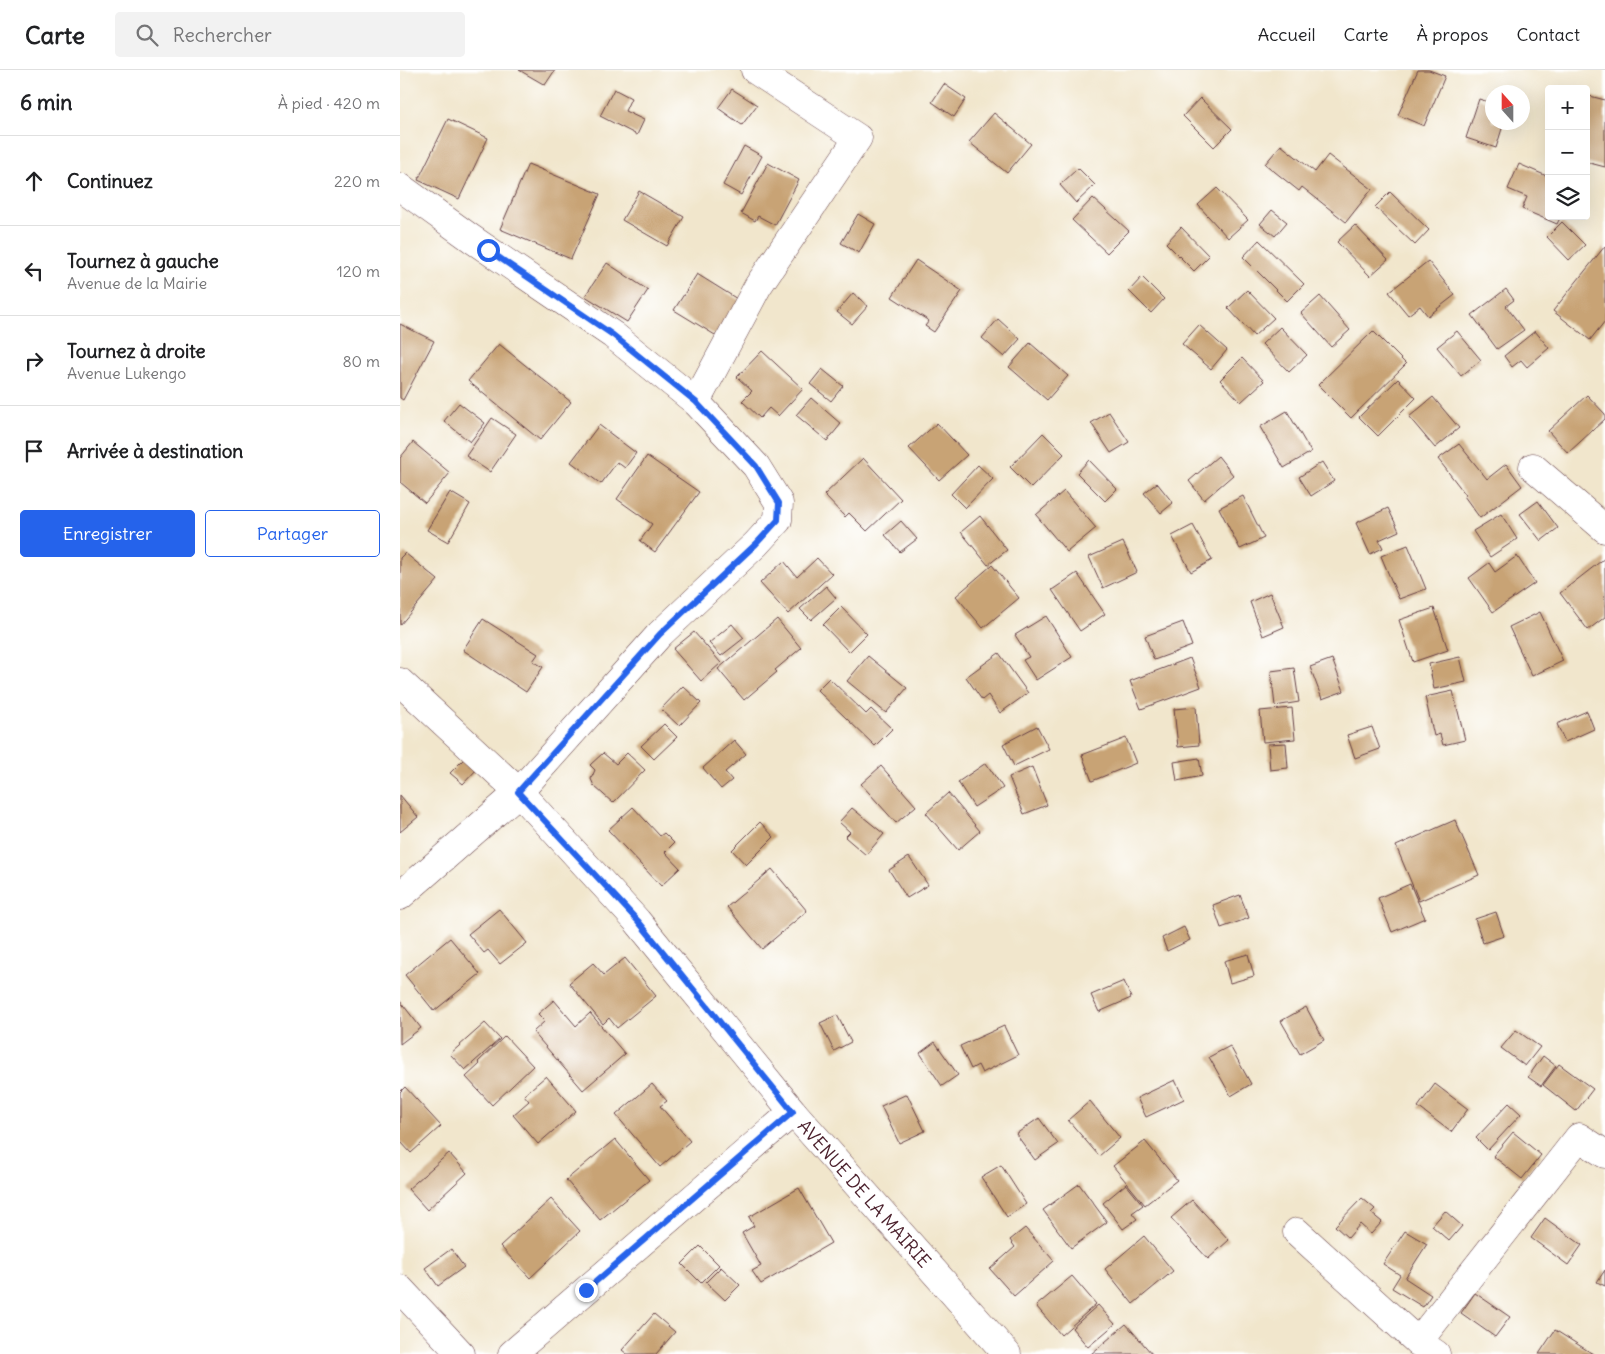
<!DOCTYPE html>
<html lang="fr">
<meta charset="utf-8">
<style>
body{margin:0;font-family:Delius,sans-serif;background:#f2f2f2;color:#202124}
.controls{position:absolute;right:15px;top:15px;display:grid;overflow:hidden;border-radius:5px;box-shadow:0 5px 20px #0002}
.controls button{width:45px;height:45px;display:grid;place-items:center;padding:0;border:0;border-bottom:1px solid #e0e0e0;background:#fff;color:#202124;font:25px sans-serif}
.compass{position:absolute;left:1085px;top:15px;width:45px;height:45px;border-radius:50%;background:#fff;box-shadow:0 5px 20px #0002;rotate:339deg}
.stop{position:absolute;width:15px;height:15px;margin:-11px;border:4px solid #2563eb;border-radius:50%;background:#fff}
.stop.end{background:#2563eb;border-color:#fff;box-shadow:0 1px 5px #0008}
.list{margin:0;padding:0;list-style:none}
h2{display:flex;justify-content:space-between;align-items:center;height:65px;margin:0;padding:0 20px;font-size:21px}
h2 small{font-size:16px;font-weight:400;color:#757577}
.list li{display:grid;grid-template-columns:32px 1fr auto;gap:15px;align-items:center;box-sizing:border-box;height:90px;padding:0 20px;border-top:1px solid #e0e0e0}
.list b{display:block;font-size:19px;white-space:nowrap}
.list p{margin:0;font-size:16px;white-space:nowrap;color:#757577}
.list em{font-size:16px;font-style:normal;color:#757577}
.actions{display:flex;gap:10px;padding:15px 20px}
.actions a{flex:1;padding:11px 0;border:1px solid #2563eb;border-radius:5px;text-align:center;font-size:18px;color:#2563eb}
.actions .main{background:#2563eb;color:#fff}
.icon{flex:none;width:28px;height:28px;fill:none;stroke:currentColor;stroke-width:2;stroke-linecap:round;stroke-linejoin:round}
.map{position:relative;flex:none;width:1205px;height:1284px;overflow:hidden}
header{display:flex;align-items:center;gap:30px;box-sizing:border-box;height:70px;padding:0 25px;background:#fff;border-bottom:1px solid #e0e0e0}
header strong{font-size:24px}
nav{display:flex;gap:28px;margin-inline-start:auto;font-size:18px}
.search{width:350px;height:45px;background:#f2f2f2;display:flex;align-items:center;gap:12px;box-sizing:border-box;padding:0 18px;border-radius:5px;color:#757577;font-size:19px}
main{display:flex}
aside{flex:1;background:#fff}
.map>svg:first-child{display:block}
</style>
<header>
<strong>Carte</strong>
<div class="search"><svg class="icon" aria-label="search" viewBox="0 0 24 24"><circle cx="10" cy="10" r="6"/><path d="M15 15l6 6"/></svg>Rechercher</div>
<nav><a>Accueil</a><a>Carte</a><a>À propos</a><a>Contact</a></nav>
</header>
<main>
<aside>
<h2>6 min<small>À pied · 420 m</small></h2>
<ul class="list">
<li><svg class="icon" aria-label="ahead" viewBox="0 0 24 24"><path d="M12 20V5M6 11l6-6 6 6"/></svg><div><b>Continuez</b></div><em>220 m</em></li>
<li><svg class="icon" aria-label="left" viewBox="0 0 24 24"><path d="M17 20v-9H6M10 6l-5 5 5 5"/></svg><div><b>Tournez à gauche</b><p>Avenue de la Mairie</p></div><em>120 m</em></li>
<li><svg class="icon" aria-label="right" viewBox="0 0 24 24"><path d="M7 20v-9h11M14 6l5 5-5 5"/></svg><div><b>Tournez à droite</b><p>Avenue Lukengo</p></div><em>80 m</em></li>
<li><svg class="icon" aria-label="arrive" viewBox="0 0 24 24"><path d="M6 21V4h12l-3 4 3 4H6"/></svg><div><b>Arrivée à destination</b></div></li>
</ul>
<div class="actions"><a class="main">Enregistrer</a><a>Partager</a></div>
</aside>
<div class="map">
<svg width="1205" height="1284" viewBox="0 0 1205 1284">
<rect width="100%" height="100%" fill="#fff"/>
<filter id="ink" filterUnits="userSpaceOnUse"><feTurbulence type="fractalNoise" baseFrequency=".02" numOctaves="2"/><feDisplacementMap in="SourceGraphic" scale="10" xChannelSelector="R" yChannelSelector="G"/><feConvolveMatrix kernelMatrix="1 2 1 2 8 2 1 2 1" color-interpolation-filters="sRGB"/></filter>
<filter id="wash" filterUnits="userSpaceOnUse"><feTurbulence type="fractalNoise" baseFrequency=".0096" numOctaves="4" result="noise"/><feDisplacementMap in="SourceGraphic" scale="20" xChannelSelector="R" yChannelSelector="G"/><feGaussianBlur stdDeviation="1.12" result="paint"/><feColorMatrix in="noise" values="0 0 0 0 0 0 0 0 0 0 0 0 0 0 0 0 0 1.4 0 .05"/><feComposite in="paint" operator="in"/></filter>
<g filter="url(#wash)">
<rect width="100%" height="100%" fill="#f1e6cc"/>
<g id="blocks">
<path fill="#c8a374" d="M119,0h36l-10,15z
M1018,0h11l16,6 -21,50 -26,-11z
M544,14l22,15 -12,18 -22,-15z
M214,19l17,9 -6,13 19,9 -7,15 -37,-19z
M332,19l25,16 -15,20 -24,-17z
M1186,25l19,5v67l-19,-5z
M800,28l32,31 -18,18 -31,-31z
M1079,29l13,4v19h12l-8,26 -30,-10z
M594,43l37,31 -24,29 -38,-31z
M48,49l40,19 -29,61 -41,-19z
M881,75l34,27 13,-17 44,34 -26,33 -44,-35 -3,4 -34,-27z
M344,76l18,10 -21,39 -18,-10z
M368,93l31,17 -24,45 -17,-9 -3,5 -14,-8z
M128,94l72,30 -29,65 -71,-30z
M1119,94l30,13v39h12l-4,8 -35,-15 5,-12 -19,-8z
M678,98l17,17 -19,18 -16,-18z
M817,118l31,32 -20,18 -30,-33z
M239,121l45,26 -17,29 -45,-26z
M990,122l39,38 -14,15 -40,-38z
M693,128l36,33 -22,22 -35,-33z
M872,140l15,12 -12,14 -15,-12z
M458,144l17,10 -16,29 -18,-10z
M1162,152l23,23 -16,15 -22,-23z
M955,155l33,35 -18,16 -33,-34z
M781,157l28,29 -15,15 -28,-28z
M859,170l45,44 -17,17 -44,-44z
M1205,176v75l-15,19 -37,-29z
M516,190l46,31 -28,41 -9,-6 4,-5 -37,-24z
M1028,191l27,34 -27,21 -8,-10 -12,9 -19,-23z
M207,193l41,27 -21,32 -42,-26z
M297,204l45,28 -22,36 -46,-28z
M742,207l22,22 -13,14 -22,-22z
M1106,219l8,11 -8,6 18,24 -27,19 -25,-34z
M847,220l27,28 -20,18 -26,-28z
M453,223l15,13 -16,18 -15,-12z
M920,226l30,34 -19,17 -30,-34z
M598,249l22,20 -16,18 -22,-19z
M0,254l34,17 -31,59 -3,-2z
M799,255l28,25 -16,19 -29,-25z
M880,257l27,28 -18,17 -27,-28z
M973,261l33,33 -55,54 -33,-33z
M1057,261l24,29 -20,16 -24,-29z
M1135,261l14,17 -22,19 -6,-7 -9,7 -8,-11z
M630,273l38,33 -21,24 -38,-33z
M99,274l72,58 -31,38 -72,-59z
M362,281l41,38 -25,27 -9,-8 -9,10 -18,-17 10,-10 -15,-14z
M842,288l22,23 -23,21 -21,-22z
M422,299l21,17 -12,15 -21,-17z
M998,309l18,19 -38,38 -19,-19z
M1187,325l18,19v5l-37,34 -20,-22z
M1033,327l26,31 -24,20 -26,-31z
M411,328l30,26 -14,17 -31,-26z
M59,333l26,20 -15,19 -26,-21z
M887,341l24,41 -27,16 -24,-41z
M709,342l20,30 -18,11 -20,-30z
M92,348l24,16 -26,38 -24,-16z
M537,353l30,32 -28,25 -30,-32z
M199,355l37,28 -11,15 -8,-6 -16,22 -30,-22z
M643,363l21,21 -33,34 -21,-21z
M13,372l37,31 -25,30 -25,-21v-24z
M1059,374l28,35 19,-15 16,22 -42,32 -16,-22 2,-1 -28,-36z
M247,386l52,36 -44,60 -15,-11 12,-17 -35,-25z
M818,386l15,19 -29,25 -15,-19z
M463,388l38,41 -34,32 -18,-18 -4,4 -21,-22z
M689,390l28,29 -12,12 -28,-28z
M922,392l12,19 -23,15 -12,-19z
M578,395l15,14 -28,29 -14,-14z
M757,413l16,20 -12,10 -17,-20z
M664,421l32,37 -29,24 -31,-37z
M50,422l20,12 -22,38 -21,-12z
M843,426l21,42 -24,11 -21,-41z
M1138,431l20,27 -17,13 -21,-27z
M988,438l11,23 -20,9 4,8 -13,6 -14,-31z
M1101,444l16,25 -27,18 -17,-26z
M580,446l27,34 -19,15 -27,-33z
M501,451l16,18 -17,13 -15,-17z
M793,455l19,35 -21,12 -19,-36z
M723,472l14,30 -34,16 -14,-31z
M1008,475l18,44 -27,10 -18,-43z
M5,483l33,27 -38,45v-67z
M1117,486l18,27 -42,29 -24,-34 20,-15 6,9z
M417,488l15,16 -44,40 -28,-31 24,-22 13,16z
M1205,488v59l-17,13 -28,-37z
M592,495l27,33 -36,30 -27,-32z
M677,503l28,41 -25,17 -28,-41z
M426,516l10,12 -25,22 -11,-11z
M870,523l14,34 -21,9 -13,-34z
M441,537l26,27 -18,18 -26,-27z
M1034,538l14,42 -35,12 -14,-42z
M1140,542l23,49 -31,15 -23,-49z
M646,546l26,41 -36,23 -13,-20 6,-3 -14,-22z
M83,549l55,35 -5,7 10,6 -17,25 -63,-42z
M377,549l24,29 -26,22 2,2 -33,28 -26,-31z
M783,552l9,24 -38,14 -9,-24z
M332,554l12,14 -23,18 -12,-13z
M294,562l27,31 -20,18 -28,-32z
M599,583l29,40 -28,20 -12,-18 -6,5 -16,-23z
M468,586l39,32 -21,25 -39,-32z
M1060,587l6,25 -32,7 -5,-25z
M790,588l11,29 -60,22 -11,-28z
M932,589l12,32 -22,8 -12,-32z
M894,598l5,34 -24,4 -4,-35z
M429,608l37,36 5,-5 21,20 -17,17 -58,-56z
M283,616l18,17 -22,23 -18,-17z
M1053,621l12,49 -22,5 -3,-11 -6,2 -9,-39z
M796,637l3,38 -21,2 -4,-38z
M892,638l3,31 -32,3 -3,-31z
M1187,641l7,18 -29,13 -8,-18z
M264,654l13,13 -23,22 -13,-13z
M637,656l12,23 -35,17 -11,-22z
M972,657l8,22 -25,9 -8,-23z
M726,668l10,25 -44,18 -10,-26z
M334,670l12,14 -21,18 7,8 -11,9 -18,-21z
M886,673l2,25 -18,2 -2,-26z
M203,683l13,11 11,-11 18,17 -32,33 -19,-17 -3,-7 4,-9 -5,-5z
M66,687l12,11 -15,16 -13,-11z
M799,688l3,18 -25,5 -3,-19z
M586,693l17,25 -29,19 -16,-25z
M481,696l35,40 -20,17 -35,-39z
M632,697l15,38 -23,9 -15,-37z
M548,723l32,38 -22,19 -32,-37z
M0,725l18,22 -18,15z
M233,737l27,29 4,-3 10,10 -9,9 15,16 -19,18 -53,-56z
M452,738l32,26 -18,21 -21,-18 5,-5 -11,-10z
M1055,750l24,55 -60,26 -23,-55z
M360,752l14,15 -28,28 -14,-15z
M509,787l19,28 -21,13 -18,-28z
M372,799l35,42 -45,38 -35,-42z
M1010,814l15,34 -33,14 -14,-34z
M840,825l9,23 -28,10 -8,-23z
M99,839l28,34 -27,21 -12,-14 -4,3 -16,-19z
M1096,842l8,24 -21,7 -8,-24z
M784,857l6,13 -23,11 -5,-13z
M50,868l30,36 -46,37 -29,-36z
M848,884l6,22 -24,7 -6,-22z
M225,888l31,38 -39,32 -8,-10 -6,6 -34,-41 24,-20 11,12z
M724,911l7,17 -32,14 -8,-17z
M154,930l22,26 14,-13 35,41 -42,36 -50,-58 12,-11 -7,-7z
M0,931l21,27 -21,16z
M906,937l18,33 -24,14 -19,-33z
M437,945l14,27 -17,9 -14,-28z
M85,953l15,16 -35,31 -15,-16z
M604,956l14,29 -36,18 -4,-8 -7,4 -11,-23z
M1116,960l24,17 -15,19 -24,-18z
M105,966l28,30 -41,39 -26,-28 14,-13 -2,-2z
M535,972l23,33 -16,11 -22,-33z
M830,976l21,38 -20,12 -22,-39z
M1143,986l13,10 -15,20 -13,-9z
M1159,994l34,25 -17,22 -33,-26z
M146,1006l30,35 -38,33 -25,-29 16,-14 -5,-6z
M775,1010l9,19 -38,18 -9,-19z
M252,1014l15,17 -7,5 30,35 -30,26 -44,-52z
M1035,1014l33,25 -17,23 -33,-25z
M5,1017l36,39 -30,27 -11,-12v-49z
M507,1024l18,37 -26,12 -18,-37z
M690,1031l30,37 -21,18 -31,-36z
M1109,1033l12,11 -33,36 -12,-12z
M639,1048l19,26 -23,16 -19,-26z
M1113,1062l28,23 -19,24 -29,-23z
M215,1069l34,41 -49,40 -34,-40z
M745,1071l32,39 -32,25 -32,-39z
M49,1083l18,20 -40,37 -19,-21z
M601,1095l25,39 -19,13 -26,-40z
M679,1114l28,38 -36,26 -28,-38z
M726,1114l17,21 -11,8 5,6 -14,10 -20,-26z
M399,1118l32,55 -70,41 -9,-13 9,-5 -19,-33 12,-7 -5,-9z
M962,1128l13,11 -4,4 11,9 -11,12 -11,-10 -12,14 -13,-12z
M151,1129l29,32 -50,47 -30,-32z
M792,1130l37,40 -21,19 -37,-41z
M1045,1141l17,15 -13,15 -17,-15z
M1145,1148l37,27 -14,20 -37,-27z
M625,1158l29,33 -40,35 -24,-27 25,-22 -5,-7z
M1005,1161l22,13 -22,34 26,17 -8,12 -31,-19 8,-13 -17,-11z
M744,1166l29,35 -40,33 -28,-35z
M300,1176l19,19 -18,18 -19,-19z
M51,1179l13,18 -26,19 -13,-18z
M321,1197l19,18 -15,15 -19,-18z
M1205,1200v16l-8,-4z
M672,1206l24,28 -35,31 -25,-29z
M1075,1223l35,24 -15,20 -34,-24z
M698,1235l17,19 -27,23 -16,-19z
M254,1244l21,18 -19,22h-29l-5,-4z
M726,1254l26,30h-61z
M1155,1260l38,24h-54z"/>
</g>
</g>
<g filter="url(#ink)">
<use href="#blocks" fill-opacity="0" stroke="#633d43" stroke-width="1"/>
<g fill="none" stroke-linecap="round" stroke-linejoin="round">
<defs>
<g id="street">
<path d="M0,117l72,52 141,96 83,67 60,64 23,37 -1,17 -22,24 -96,90 -141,158 -119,104"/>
<path d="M296,332l62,-116 100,-148 -103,-68"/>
<path d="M1133,397l72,62"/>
<path id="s1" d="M0,612l119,110 118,129 156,191 214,242"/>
<path d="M897,1162l121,110 18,12"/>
<path d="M0,1219l61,65"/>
<path d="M1018,1272l161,-205 26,17"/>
<path d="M112,1284l281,-242"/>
</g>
</defs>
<use href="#street" stroke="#633d43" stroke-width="29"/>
<use href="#street" stroke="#fff" stroke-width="28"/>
</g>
</g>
<g fill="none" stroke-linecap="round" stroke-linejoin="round" filter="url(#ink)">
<path stroke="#2563eb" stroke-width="6" d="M88,180l125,85 83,67 60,64 23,37 -1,17 -22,24 -96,90 -142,158 120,129 155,191 -207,178"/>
</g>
<g text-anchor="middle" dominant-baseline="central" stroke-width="5" stroke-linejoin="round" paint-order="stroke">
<g font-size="18" fill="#4a1f2b" stroke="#fff">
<text stroke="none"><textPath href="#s1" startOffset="692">AVENUE DE LA MAIRIE</textPath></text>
</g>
</g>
</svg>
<div class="controls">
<button>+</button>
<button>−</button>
<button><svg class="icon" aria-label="layers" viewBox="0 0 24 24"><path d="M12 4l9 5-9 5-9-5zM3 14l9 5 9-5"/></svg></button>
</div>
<svg class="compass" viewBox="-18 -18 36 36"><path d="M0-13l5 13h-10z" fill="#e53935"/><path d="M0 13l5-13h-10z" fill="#757577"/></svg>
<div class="stop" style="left:88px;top:180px"></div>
<div class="stop end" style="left:186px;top:1220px"></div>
</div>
</main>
